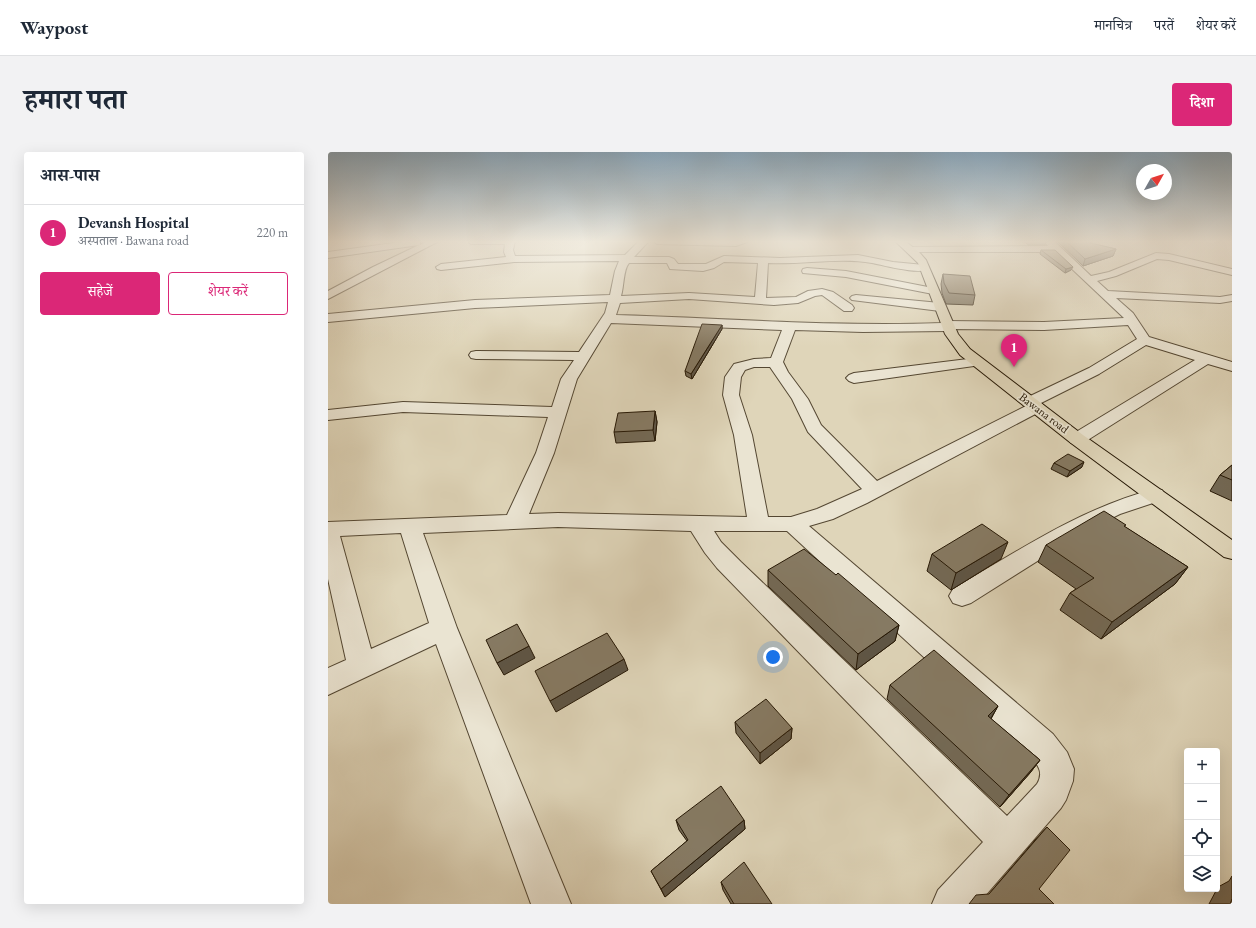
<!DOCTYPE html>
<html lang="hi">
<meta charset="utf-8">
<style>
body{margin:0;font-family:"EB Garamond","Noto Serif Devanagari",serif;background:#f2f2f3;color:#1f2937}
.controls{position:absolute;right:12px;bottom:12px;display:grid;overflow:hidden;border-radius:4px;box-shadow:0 4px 16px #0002}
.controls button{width:36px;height:36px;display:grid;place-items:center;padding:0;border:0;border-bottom:1px solid #e0e1e3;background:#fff;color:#1f2937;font:20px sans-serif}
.compass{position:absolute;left:808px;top:12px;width:36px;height:36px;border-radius:50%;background:#fff;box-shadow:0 4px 16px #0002;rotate:51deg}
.you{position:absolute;left:445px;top:505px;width:14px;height:14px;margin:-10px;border:3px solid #fff;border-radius:50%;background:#1a73e8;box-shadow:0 0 0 6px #1a73e833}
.badge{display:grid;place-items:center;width:26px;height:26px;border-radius:50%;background:#db2777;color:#fff;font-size:13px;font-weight:700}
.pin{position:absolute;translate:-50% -33px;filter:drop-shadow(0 1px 2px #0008)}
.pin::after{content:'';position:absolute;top:21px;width:14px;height:12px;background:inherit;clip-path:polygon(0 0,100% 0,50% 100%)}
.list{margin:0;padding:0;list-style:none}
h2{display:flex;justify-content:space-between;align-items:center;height:52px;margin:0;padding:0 16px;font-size:17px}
h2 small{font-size:13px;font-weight:400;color:#747a83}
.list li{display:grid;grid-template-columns:26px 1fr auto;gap:12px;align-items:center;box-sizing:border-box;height:56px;padding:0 16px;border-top:1px solid #e0e1e3}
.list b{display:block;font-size:15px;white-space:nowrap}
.list p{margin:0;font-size:13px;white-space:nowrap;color:#747a83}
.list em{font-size:13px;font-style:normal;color:#747a83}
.actions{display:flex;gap:8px;padding:12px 16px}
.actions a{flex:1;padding:9px 0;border:1px solid #db2777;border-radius:4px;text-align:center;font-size:14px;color:#db2777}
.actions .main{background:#db2777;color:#fff}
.icon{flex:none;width:22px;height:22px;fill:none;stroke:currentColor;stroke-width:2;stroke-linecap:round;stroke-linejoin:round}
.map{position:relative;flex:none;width:904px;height:752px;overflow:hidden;border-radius:4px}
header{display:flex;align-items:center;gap:24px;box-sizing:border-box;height:56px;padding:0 20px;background:#fff;border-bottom:1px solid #e0e1e3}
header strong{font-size:19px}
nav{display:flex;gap:22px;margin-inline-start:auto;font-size:14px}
.intro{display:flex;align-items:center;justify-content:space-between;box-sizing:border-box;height:96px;padding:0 24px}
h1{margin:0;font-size:28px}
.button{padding:10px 18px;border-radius:4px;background:#db2777;color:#fff;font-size:14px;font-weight:700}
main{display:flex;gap:24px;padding:0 24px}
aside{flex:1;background:#fff;border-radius:4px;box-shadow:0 4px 16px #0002}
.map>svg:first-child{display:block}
</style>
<header>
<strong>Waypost</strong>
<nav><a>मानचित्र</a><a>परतें</a><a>शेयर करें</a></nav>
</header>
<div class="intro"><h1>हमारा पता</h1><a class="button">दिशा</a></div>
<main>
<aside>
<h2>आस-पास<small></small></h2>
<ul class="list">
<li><span class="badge">1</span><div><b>Devansh Hospital</b><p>अस्पताल · Bawana road</p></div><em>220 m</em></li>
</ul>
<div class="actions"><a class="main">सहेजें</a><a>शेयर करें</a></div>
</aside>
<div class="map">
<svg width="904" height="752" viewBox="0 0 904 752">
<rect width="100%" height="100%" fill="#dfd5b9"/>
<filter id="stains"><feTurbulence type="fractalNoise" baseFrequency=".005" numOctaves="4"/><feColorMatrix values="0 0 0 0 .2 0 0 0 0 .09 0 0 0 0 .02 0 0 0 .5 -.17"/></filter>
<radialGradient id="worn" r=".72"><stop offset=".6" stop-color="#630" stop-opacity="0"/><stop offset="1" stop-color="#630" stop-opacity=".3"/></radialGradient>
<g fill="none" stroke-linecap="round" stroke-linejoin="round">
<defs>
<path id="minor" d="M80,89h12v4l7,-4h12l-111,58v-8l45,-24 46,-22 -91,13v-6z
M139,89h48l-2,9 2,6 110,-1 14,-14h10l-15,16h35l5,2 4,5h28l18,-8 56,2 78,-3 35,7 31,3 5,3c-7,8 -46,-3 -57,-5 -33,-6 -70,2 -104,0l-2,35 30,-1 12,-6 14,-2 11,3 19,13 2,3 -2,3h-8l-22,-16 -7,1 -17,7 -24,2 -85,-6 -69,4 -4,12c108,3 217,12 326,8l5,-2 97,1 80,-4 -70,-66h-146l-2,-2 5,-3 137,-1 -4,-5h10l37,35 18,-4 47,-19 13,1 63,15v6l-63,-15 -12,-1 -41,17 -19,5 11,10 112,6 12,-2v6l-12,2 -104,-5 17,15 16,24 83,25v9l-24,-7 -125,79 -6,1 -6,-1 -3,-4 3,-4 124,-75 -49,-15 -47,29 -58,29 4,4 -2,3 -176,93 -34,16 -24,7 244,208 14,18 7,17 -1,12 -7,19 -5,8 -83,96h-46l6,-14 45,-48 -266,-274 -12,-15 -14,-22 -133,-4 -135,6 34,95 114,276h-40l-95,-260 -108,51v-27l18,-8 -18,-81v-57l179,-7 29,-62 12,-36 -145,-5 -75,8v-10l75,-8 149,5 9,-28 13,-19 -98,-1 -5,-1 -2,-3 2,-3 5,-1 103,1 26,-39 3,-11 -133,6 -147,14v-8l147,-14 135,-5 5,-24 4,-10 -105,1 -73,8 -4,-1 -1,-2 5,-3 65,-7 -2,-5 1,-8h-34zM396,110l34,1 -3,34 -66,-4 -68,3c3,-9 2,-26 8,-33h38l3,6 33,2 11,-3zM283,171l171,7 -11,28 -17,1 -20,5 -9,13 -2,18 11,40 13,82 -189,-4 -29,1 25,-61 23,-74zM800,173l9,14 -48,29 -65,31 -2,3 4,4 -149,75 -56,-56 -13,-26 -20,-27 -5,-10 12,-32 68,2 85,-1 5,-2 91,1zM426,215h16l22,32 16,33 54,57 -45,20 -26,8h-23l-16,-82 -13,-40 2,-18 4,-7zM386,379h73l244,225c7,10 13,16 6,28l-30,32 -266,-254 -20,-20zM73,381l28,90 -58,26 -31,-113z
M325,89h97l-14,5 -79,-2z
M479,116l39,3 87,17 6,3 -6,3 -87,-17 -43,-4 -1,-2 1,-2z
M528,143l84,8 4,1 2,3 -2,3 -4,1 -88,-11 -2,-2 2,-2z
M648,206l5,1 2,3 -2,3 -127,18 -5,-2 -3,-3 3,-3 5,-2z
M827,337l7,1 3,5 -3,5 -42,14 -38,19 -111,70 -9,3 -9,-3 -4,-7 4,-7c65,-38 128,-81 202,-100z"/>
<path id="major" d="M567,89h10l14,11 7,8 32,74 12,15 113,86 149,105v19l-8,-2 -153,-114 -111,-88 -15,-21 -27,-71z"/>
</defs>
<use href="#minor" stroke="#544732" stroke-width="2"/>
<use href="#major" stroke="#261805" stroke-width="2"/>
<use href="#minor" fill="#eae4d2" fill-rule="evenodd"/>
<use href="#major" fill="#dfd5b9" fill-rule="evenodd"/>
</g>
<path fill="#736955" stroke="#261805" d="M696,89h22l-1,4h-17z
M729,89h38l-5,2 26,6 -3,7 -30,10z
M713,98l30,20 -6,3 -25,-19z
M615,122l32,21 -2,10 -27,-1 -4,-11 -1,-9z
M394,173v4l-30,50 -6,-3 -1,-5z
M327,259l2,11 -2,19 -39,2 -2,-11z
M726,311l28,4 -15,10 -16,-8z
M904,313v36l-22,-10 10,-16z
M797,375l63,40 -13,17 -74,55 -41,-29 10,-17 6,-4 -38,-27 8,-17z
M604,402l69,5 -50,31 -24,-19z
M440,418l68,5 63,50 -4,16 -39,29 -88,-84z
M562,533l108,21 -7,13 49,41 -10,13 -30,34 -113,-108z
M407,570l57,6 -1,11 -31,25 -24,-31z
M348,668h68l1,9 -80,68 -14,-26 36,-30 -8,-11z
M719,675l-8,62 -51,6 47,-55z
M904,724v28h-23l9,-17 11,-6z
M393,730l51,22h-41l-8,-14z"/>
<path fill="#5e5545" stroke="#261805" d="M751,89h16l-18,6z
M788,97l-3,7 -30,10 2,-7z
M745,115l-2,3 -6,3 1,-4z
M394,173v4l-30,50 -1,-5z
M327,259l2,11 -2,19 -2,-11z
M756,310l-2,5 -15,10 3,-6z
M680,390l-7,17 -50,31 5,-17z
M860,415l-13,17 -74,55 11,-17z
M571,473l-4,16 -39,29 2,-16z
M201,494l6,12 -31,17 -7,-12z
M296,507l4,11 -72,42 -6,-11z
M670,554l-8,14 -2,-4z
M464,576l-1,11 -31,25v-11z
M712,608l-10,13 -30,34 9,-12z
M416,668l1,9 -80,68 -4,-8z"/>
<path fill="#867a63" stroke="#261805" d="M738,89h16l34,8 -31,10z
M713,98h14l18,17 -7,2z
M615,122l27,2 5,19 -26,-2 -5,-10z
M374,172l20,1 -31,49 -6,-3z
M327,259l-2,19 -39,2 4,-19z
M740,302l16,8 -14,9 -16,-8z
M904,313v15l-12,-5z
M776,359l22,14 -2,1 64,41 -76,55 -42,-29 24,-15 -48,-33z
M654,372l26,18 -52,31 -24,-19z
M476,397l32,26 2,-2 61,52 -41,29 -90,-84z
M189,472l12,22 -32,17 -11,-23z
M279,481l17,26 -74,42 -15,-30z
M606,498l64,56 -10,10 52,44 -31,35 -119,-110z
M438,547l26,29 -32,25 -25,-31z
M393,634l23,34 -83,69 -10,-18 37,-31 -12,-20z
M719,675l23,23 -31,39 15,15h-85l7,-9 13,-1z
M416,710l28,42h-38l-13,-22z
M904,747v5h-2z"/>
<linearGradient id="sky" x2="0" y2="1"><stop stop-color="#8ba8bd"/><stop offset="0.46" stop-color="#f1ece0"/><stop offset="1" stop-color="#f1ece0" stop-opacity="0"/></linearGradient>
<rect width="904" height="195" fill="url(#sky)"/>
<g text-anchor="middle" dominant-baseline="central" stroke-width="3.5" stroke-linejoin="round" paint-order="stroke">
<g font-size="12" fill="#261805" stroke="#eae4d2">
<text transform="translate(716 261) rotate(37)">Bawana road</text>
</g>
</g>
<rect width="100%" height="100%" filter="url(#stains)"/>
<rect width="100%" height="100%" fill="url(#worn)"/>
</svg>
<div class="controls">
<button>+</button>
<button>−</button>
<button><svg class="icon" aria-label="locate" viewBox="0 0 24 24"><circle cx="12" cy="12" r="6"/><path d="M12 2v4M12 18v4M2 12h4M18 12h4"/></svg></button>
<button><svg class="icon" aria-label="layers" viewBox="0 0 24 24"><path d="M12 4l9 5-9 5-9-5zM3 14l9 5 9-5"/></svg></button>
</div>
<svg class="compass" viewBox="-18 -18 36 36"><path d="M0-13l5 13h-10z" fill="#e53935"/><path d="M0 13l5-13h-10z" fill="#747a83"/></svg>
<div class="you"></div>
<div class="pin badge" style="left:686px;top:215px">1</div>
</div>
</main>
